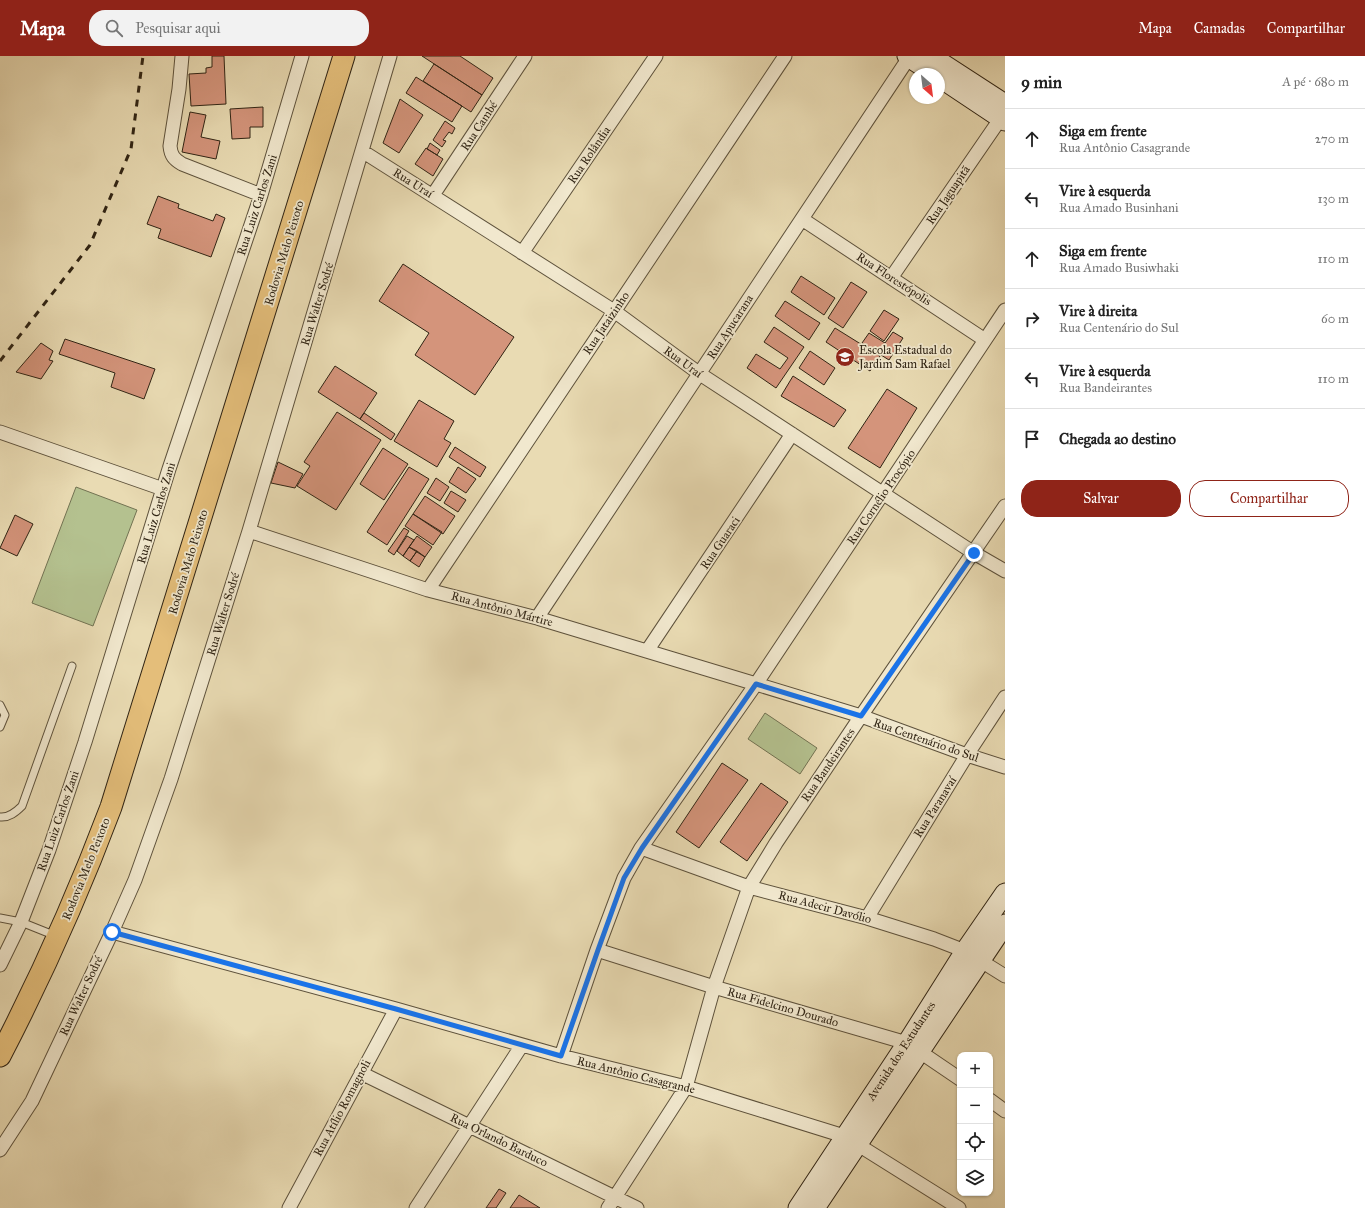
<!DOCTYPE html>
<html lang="pt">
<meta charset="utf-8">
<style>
body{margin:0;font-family:"IM FELL Great Primer",serif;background:#f2f2f2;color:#222}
.controls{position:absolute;right:12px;bottom:12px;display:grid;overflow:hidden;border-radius:8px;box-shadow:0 1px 3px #0004}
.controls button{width:36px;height:36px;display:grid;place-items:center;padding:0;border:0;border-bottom:1px solid #e0e0e0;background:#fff;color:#222;font:20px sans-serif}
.compass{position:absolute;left:909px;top:12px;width:36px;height:36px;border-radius:50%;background:#fff;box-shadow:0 1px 3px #0004;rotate:152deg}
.stop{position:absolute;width:12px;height:12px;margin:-9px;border:3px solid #1a73e8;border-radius:50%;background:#fff}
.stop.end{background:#1a73e8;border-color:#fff;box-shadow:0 1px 4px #0008}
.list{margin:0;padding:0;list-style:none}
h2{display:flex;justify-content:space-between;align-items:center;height:52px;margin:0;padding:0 16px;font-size:17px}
h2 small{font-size:13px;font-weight:400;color:#767676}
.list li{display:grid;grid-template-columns:26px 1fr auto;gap:12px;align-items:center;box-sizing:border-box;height:60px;padding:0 16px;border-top:1px solid #e0e0e0}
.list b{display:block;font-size:15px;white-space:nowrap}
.list p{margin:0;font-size:13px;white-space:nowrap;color:#767676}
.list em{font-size:13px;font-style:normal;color:#767676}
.actions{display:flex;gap:8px;padding:12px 16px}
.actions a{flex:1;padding:9px 0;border:1px solid #8f2418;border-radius:16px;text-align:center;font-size:14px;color:#8f2418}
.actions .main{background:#8f2418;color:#fff}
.icon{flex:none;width:22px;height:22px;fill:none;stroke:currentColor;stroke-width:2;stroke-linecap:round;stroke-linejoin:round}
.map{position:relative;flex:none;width:1005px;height:1152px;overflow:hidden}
header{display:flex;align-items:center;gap:24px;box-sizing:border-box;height:56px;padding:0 20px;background:#8f2418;color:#fff}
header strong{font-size:19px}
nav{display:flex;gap:22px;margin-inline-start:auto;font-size:14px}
.search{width:280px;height:36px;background:#f2f2f2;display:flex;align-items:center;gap:10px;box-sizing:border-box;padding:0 14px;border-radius:16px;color:#767676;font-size:15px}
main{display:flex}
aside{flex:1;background:#fff}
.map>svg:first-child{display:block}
</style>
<header>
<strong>Mapa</strong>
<div class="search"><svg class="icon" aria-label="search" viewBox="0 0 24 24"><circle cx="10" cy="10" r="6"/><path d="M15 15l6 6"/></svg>Pesquisar aqui</div>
<nav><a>Mapa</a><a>Camadas</a><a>Compartilhar</a></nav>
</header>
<main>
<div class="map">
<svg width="1005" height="1152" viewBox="0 0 1005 1152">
<rect width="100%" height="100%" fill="#e9dbb3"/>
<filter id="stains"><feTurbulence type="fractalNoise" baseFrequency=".005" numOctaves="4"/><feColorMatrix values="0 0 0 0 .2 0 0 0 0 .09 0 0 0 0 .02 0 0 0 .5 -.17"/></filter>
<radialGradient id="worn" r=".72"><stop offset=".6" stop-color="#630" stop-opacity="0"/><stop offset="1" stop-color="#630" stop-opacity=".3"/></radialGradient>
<path fill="#b4c18f" stroke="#727252" d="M76,431l61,23 -44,116 -61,-23z
M765,657l52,35 -17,26 -52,-35z"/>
<path fill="#d4947b" stroke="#302414" d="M212,0h12l2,48 -35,2 -2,-32 17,-1v-5l6,-1z
M422,0h38l33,22 -11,17z
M434,8l48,31 -11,17 -48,-31z
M416,21l46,29 -10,16 -46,-29z
M400,43l23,16 -24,38 -16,-10z
M263,51v20h-13v11l-18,1 -2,-30z
M190,56l16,3 -5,22 19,4 -4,18 -34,-7z
M445,65l10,7 -3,6 -3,-2 -6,8 3,1 -4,6 -9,-7z
M430,87l10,7 -3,5 -10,-6z
M426,92l17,11 -10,17 -18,-12z
M158,140l21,8 -1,4 35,13 3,-7 9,4 -14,39 -53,-19 3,-9 -14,-5z
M403,208l111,73 -39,58 -60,-40 14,-22 -50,-32z
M801,220l34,22 -11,17 -33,-23z
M851,226l16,10 -24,36 -15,-10z
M785,245l35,22 -11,17 -34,-24z
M884,254l15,9 -15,22 -14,-10z
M774,271l30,20 -28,41 -29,-20 9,-14 24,15 8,-11 -24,-16z
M835,272l45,28 -10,15 -44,-29z
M893,276l10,6 -14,22 -27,-17 7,-10 16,10z
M65,283l90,30 -11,30 -33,-12 4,-14 -56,-19z
M41,287l12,8 -4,9 4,1 -12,18 -25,-7z
M810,295l25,17 -11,17 -25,-17z
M335,310l42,27 -17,26 -42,-27z
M793,320l53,34 -12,17 -53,-31z
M887,333l30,19 -37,60 -32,-20z
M419,344l35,21 -10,18 7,4 -14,24 -43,-26z
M337,356l44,28 -45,70 -39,-24 13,-20 -6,-4z
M364,357l31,21 -4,6 -31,-21z
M455,391l31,20 -6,10 -31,-20z
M383,392l25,16 -24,36 -24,-16z
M278,406l25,12 -8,14 -24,-5z
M409,411l20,12 -42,66 -20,-13z
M458,411l18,12 -10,14 -17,-11z
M436,422l13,9 -9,14 -13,-8z
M451,435l15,9 -8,12 -14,-9z
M425,440l30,20 -12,18 -30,-20z
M413,458l29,18 -9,13 -28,-19z
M15,459l18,9 -16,32 -17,-8z
M404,472l5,3 -15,24 -6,-4z
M407,480l7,4 -11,16 -6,-5z
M417,480l15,11 -7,10 -16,-10z
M409,491l8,4 -7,10 -7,-5z
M417,495l8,6 -6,10 -9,-6z
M722,707l26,17 -49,68 -23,-16z
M761,727l27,19 -41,59 -27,-19z
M499,1133l7,4 -10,15h-10z
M519,1139l21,13h-30z"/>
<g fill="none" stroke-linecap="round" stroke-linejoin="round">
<defs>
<path id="lane" d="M0,649l5,10 -5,12
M0,761c9,1 16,-5 22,-11l50,-140
M0,862l21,4 35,14"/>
<path id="street" d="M182,0l-3,33 -9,57c1,10 4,13 12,18l79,31
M362,95l252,160 86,63 274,179 31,18
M433,139l92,-139
M802,163l183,121
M522,197l134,-197
M891,222l114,-166
M0,376l163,57
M249,475l179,59 109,28 219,66 105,32 106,39 38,12
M428,534l357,-534
M537,562l373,-562
M647,595l145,-217
M641,792l108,39 118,31 67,21 31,12 40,25
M867,862l100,-163 38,-58
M112,876l284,77 165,47 125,31 158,49 115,72
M597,894l117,37 193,56 53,36
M0,909l21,-43 28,-72 36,-108 84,-273 92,-274 41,-139
M561,1000l36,-106 27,-72 17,-30 115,-164 249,-374
M361,1017l276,135
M990,1044l15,11
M0,1094l32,-49 80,-169 23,-52 36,-101 78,-248 141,-475
M289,1152l107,-199
M416,1152l106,-163
M608,1152l78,-121 28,-100 35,-100 27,-44 85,-127 144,-210"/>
<path id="secondary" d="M907,0l27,18
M931,0l74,48
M939,21l66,44
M798,1152l109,-165 58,-92 40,-58
M815,1152l190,-284"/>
<path id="primary" d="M0,1000c42,-81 79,-164 111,-249l233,-751"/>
</defs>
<use href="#lane" stroke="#5e523c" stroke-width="9"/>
<use href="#street" stroke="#5e523c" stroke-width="15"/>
<use href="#secondary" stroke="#302414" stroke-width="21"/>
<use href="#primary" stroke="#302414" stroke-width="23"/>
<use href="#lane" stroke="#f1e8ce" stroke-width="7"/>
<use href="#street" stroke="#f1e8ce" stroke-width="13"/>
<use href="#secondary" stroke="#f1e8ce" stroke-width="19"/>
<use href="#primary" stroke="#e4be7a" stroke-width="21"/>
<path stroke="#302414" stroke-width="3" stroke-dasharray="7 7" stroke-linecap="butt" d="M0,305l90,-116 41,-96 12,-93"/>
</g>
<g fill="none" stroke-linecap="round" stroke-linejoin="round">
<path stroke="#1a73e8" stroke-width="5" d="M112,876l284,77 165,47 37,-106 26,-72 18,-30 114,-164 105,32 113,-163"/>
</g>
<defs>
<symbol id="school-disc" viewBox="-11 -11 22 22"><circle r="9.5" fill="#8f2418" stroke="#f1e8ce"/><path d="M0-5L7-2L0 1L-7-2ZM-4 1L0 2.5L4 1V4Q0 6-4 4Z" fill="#fff"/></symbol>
</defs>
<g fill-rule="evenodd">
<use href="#school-disc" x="834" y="290" width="22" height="22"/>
</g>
<g text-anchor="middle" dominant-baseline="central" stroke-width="3.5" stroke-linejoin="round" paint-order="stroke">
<g font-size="12" fill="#302414" stroke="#f1e8ce">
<text transform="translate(479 70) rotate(-57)">Rua Cambé</text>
<text transform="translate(589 99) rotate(-56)">Rua Rolândia</text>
<text transform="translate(413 127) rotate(32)">Rua Uraí</text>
<text transform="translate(948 139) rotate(-56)">Rua Jaguapitã</text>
<text transform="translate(257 149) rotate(-72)">Rua Luiz Carlos Zani</text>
<text transform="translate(284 197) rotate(-73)">Rodovia Melo Peixoto</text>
<text transform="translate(894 223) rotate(33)">Rua Florestópolis</text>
<text transform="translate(317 248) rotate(-73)">Rua Walter Sodré</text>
<text transform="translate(606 267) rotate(-56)">Rua Jataizinho</text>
<text transform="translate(730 271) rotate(-57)">Rua Apucarana</text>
<text transform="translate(683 306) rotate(36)">Rua Uraí</text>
<text transform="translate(881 441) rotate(-56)">Rua Cornélio Procópio</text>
<text transform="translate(156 457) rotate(-73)">Rua Luiz Carlos Zani</text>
<text transform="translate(720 487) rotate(-56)">Rua Guaraci</text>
<text transform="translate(188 506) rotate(-73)">Rodovia Melo Peixoto</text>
<text transform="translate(502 553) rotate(15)">Rua Antônio Mártire</text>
<text transform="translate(223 558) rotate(-73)">Rua Walter Sodré</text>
<text transform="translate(926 684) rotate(19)">Rua Centenário do Sul</text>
<text transform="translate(828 709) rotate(-56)">Rua Bandeirantes</text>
<text transform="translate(935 751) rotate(-58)">Rua Paranavaí</text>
<text transform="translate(58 765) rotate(-71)">Rua Luiz Carlos Zani</text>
<text transform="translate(86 813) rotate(-68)">Rodovia Melo Peixoto</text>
<text transform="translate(825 851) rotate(15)">Rua Adecir Davólio</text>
<text transform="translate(81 940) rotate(-65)">Rua Walter Sodré</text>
<text transform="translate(783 951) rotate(16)">Rua Fidelcino Dourado</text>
<text transform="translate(901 995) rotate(-57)">Avenida dos Estudantes</text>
<text transform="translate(636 1019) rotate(14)">Rua Antônio Casagrande</text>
<text transform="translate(342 1052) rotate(-62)">Rua Atílio Romagnoli</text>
<text transform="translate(499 1084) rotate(26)">Rua Orlando Barduco</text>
</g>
<g font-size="12" fill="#302414" stroke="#f1e8ce" text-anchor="start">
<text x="859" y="294">Escola Estadual do<tspan x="859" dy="14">Jardim Sam Rafael</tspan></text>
</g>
</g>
<rect width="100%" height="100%" filter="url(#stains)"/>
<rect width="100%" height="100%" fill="url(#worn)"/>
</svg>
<div class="controls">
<button>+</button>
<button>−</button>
<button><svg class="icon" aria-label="locate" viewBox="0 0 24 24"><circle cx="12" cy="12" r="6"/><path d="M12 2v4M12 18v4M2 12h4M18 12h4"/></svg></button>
<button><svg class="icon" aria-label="layers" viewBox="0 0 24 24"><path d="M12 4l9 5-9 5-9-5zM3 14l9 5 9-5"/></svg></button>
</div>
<svg class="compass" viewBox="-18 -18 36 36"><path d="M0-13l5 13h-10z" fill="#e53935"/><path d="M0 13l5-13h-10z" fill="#767676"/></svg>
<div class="stop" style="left:112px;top:876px"></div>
<div class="stop end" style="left:974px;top:497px"></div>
</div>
<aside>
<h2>9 min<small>A pé · 680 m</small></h2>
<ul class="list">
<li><svg class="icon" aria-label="ahead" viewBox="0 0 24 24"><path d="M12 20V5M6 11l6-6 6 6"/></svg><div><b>Siga em frente</b><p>Rua Antônio Casagrande</p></div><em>270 m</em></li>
<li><svg class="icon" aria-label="left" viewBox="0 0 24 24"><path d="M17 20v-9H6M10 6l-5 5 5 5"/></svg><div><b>Vire à esquerda</b><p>Rua Amado Businhani</p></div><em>130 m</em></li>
<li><svg class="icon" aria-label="ahead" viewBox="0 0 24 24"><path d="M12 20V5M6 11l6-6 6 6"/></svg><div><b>Siga em frente</b><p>Rua Amado Busiwhaki</p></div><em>110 m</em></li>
<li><svg class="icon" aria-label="right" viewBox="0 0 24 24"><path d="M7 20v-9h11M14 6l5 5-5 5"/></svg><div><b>Vire à direita</b><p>Rua Centenário do Sul</p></div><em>60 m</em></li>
<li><svg class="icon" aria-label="left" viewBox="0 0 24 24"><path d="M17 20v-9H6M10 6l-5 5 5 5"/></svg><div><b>Vire à esquerda</b><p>Rua Bandeirantes</p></div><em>110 m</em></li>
<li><svg class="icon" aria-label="arrive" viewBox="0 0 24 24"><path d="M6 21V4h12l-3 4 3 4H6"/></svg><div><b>Chegada ao destino</b></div></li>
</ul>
<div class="actions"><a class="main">Salvar</a><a>Compartilhar</a></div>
</aside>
</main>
